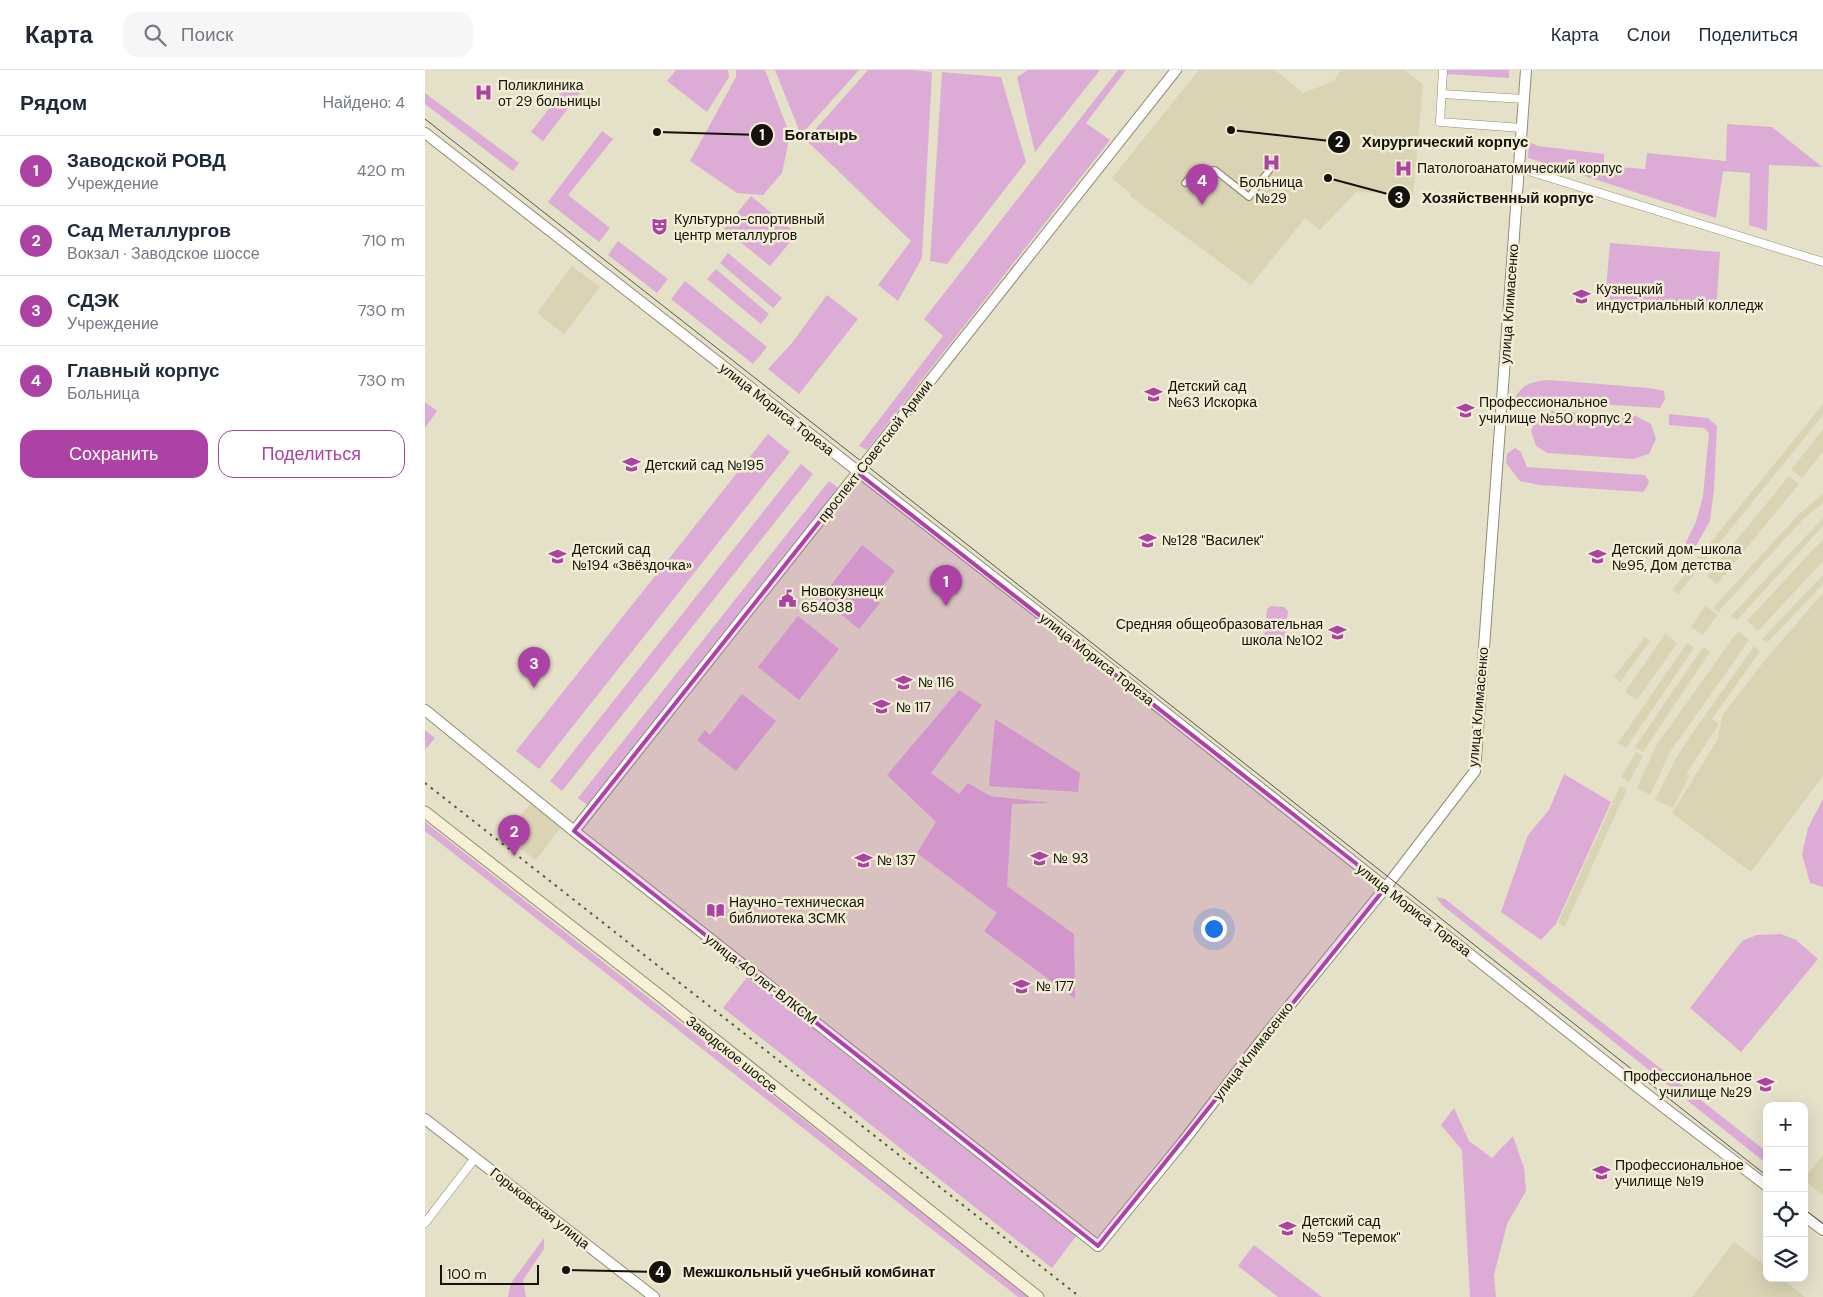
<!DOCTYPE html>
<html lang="ru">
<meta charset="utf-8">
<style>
body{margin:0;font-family:"DM Sans",sans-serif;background:#f6f6f7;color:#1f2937}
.controls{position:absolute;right:15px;bottom:15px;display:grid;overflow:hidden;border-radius:10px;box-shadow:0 5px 20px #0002}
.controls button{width:45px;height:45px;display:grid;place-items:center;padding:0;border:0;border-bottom:1px solid #e0e1e3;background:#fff;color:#1f2937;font:25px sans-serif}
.scale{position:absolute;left:15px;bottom:12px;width:99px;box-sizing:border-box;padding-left:5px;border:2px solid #14120a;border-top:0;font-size:14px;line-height:18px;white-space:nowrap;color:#14120a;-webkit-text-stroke:4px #f2edd5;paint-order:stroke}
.you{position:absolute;left:788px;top:858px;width:18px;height:18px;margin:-12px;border:4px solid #fff;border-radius:50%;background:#1a73e8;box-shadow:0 0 0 8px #1a73e833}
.badge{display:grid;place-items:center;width:32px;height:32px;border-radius:50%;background:#ac43a4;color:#fff;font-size:16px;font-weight:700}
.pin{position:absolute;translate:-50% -41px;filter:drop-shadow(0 1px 2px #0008)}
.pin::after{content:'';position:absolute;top:26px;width:18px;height:15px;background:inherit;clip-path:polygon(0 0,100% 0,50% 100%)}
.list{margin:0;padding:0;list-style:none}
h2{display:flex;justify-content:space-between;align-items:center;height:65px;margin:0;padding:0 20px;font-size:21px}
h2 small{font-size:16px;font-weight:400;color:#747a83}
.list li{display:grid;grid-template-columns:32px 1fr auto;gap:15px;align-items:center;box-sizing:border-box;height:70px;padding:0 20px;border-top:1px solid #e0e1e3}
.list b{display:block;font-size:19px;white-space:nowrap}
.list p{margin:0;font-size:16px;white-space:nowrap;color:#747a83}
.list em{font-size:16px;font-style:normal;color:#747a83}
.actions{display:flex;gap:10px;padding:15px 20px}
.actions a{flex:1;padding:11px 0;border:1px solid #ac43a4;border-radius:15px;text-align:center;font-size:18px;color:#ac43a4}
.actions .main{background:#ac43a4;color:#fff}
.icon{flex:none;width:28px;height:28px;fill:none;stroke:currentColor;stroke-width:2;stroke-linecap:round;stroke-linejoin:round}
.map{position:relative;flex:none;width:1398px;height:1227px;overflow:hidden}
header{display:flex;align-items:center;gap:30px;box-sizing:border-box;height:70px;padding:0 25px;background:#fff;border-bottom:1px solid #e0e1e3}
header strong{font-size:24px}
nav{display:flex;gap:28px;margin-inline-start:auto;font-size:18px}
.search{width:350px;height:45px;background:#f6f6f7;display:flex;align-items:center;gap:12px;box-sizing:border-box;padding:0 18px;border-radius:15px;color:#747a83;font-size:19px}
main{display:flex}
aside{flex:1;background:#fff}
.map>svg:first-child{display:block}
</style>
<header>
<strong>Карта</strong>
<div class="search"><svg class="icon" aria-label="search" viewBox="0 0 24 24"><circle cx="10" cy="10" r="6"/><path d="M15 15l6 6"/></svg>Поиск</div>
<nav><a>Карта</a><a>Слои</a><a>Поделиться</a></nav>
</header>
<main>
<aside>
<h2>Рядом<small>Найдено: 4</small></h2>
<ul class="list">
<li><span class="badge">1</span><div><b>Заводской РОВД</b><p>Учреждение</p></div><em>420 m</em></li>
<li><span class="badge">2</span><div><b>Сад Металлургов</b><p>Вокзал · Заводское шоссе</p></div><em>710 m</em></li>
<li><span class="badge">3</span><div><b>СДЭК</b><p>Учреждение</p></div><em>730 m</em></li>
<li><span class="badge">4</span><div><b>Главный корпус</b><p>Больница</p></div><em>730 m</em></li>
</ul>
<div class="actions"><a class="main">Сохранить</a><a>Поделиться</a></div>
</aside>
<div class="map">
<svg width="1398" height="1227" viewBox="0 0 1398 1227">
<rect width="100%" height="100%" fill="#e5e0c8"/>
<path fill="#dad3b4" d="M774,0h76l28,23 31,-12 7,-11h64l18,15 -10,109 -57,-2 -36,38 -15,-12 -54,67 -121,-89 1,-2 -19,-16z
M147,196l28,21 -36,47 -27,-21z
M1398,334v11l-145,179 -6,-4z
M1398,359v23l-21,26 -11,-8z
M1364,406l10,8 -82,100 -10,-8z
M1398,424v9l-20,16 -85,93 -5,-4 86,-94z
M1398,448v8l-86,94 -6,-4z
M1398,469v22l-65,70 -11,-10z
M1398,505v9l-56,59 -5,-4z
M1398,523v183l-72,96 -79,-59 46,-74 4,-23 43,-56z
M1280,536l12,9 -14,20 -12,-8z
M1313,561l11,9 -79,112 -20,43 -13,-7 19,-42z
M1240,564l12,9 -40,57 -12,-8z
M1220,567l5,4 -30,41 -6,-5z
M1262,573l7,5 -68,100 -8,-5z
M1329,576l6,5 -48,68 7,5 -33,50 3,2 -16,32 -18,-8 21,-42 16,-24z
M1278,577l7,5 -67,100 -8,-5z
M1211,682l7,4 -14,26 -8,-5z
M1195,716l7,3 -62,137 -7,-3z
M105,734l31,23 -25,33 -31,-23z
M1398,1085v40l-19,-14v-3z
M1309,1172l33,25v11h14l24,19h-113z"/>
<path fill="#dcacd6" d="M251,0h52l1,7 -22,35 -40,-31z
M311,0h29l25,65 -8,38 -19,22 -26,-2 -47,-32 46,-84z
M350,0h84l-58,65z
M443,0h45l19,2 -10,186 -24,43 -20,-16 33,-44 -105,-101z
M603,0h72l-65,82 -18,-75z
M693,0h8l-40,53 24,17 -243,310 -8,-4 84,-110 -19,-17z
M1022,0h62v8l-62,-4z
M517,2l59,5 25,85 -79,102 -17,-3z
M143,14l12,9 -37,48 -12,-9z
M0,23l94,70 -6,8 -88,-67z
M1302,54l45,3 50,40 -53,-2 -2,66 -18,-6 1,-52 -27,-2 -7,47 -188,-60 1,-16 9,4 66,8v12l41,3 2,-16 79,8z
M177,61l11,8 -45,56 42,33 -11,14 -51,-40z
M326,126l46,38 -27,32 -46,-37z
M193,171l50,38 -11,14 -49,-38z
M1185,173l110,9 -4,58 -111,-9z
M303,183l54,45 -9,10 -53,-45z
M291,199l53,45 -8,10 -54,-45z
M260,211l82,66 -14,17 -82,-65z
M402,225l31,24 -59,75 -31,-25 24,-26z
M1125,310l99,8 15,3 1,8 -5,9 -125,-8 -10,6 -8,-1 -2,-7c8,-15 19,-17 35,-18z
M0,332l12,9 -12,17z
M1127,341l84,5 15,8 5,15 -7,15 -16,5 -86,-6 -11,-7 -5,-15 7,-15z
M1244,344l39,4 9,8 -3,63 -4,32 -16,28 -9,-5 11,-22 7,-26 6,-63 -5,-5 -35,-3z
M343,364l22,18 -251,317 -23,-18z
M1090,378l6,4 6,15 118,8 4,6 -2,6 -4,5 -104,-7 -19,-4 -14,-18 1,-9z
M376,394l12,10 -251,317 -12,-10z
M404,411l12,9 -251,317 -12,-9z
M437,475l33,26 -21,26 6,6 -21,26 -38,-31z
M846,536l13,1 4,4 -4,32 -4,3 -12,-1 -4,-4 3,-32z
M373,546l41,33 -40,51 -41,-33z
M534,620l23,15 -51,68 28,21 9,-11 22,13 62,7 -40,1 -5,82 67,48 1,65 -91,-68 13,-18 -80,-60 19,-31 -49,-47z
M317,624l34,27 -40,50 -39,-31 8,-10 5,5z
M570,649l85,54 -2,19 -89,-6z
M0,660l10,8 -10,12z
M1139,704l47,28 -55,122 -15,16 -40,-28 27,-77 21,-25z
M1398,729v88l-13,-4 -8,-29 6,-26z
M0,752l604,475h-11l-593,-466z
M1011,827l9,2 322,253v12l-325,-259z
M1356,864l15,6 22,19 -77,93 -51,-44 52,-67 15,-6z
M323,906l329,259 -25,33 -329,-260z
M1029,1038l15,33 23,17 21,-22 11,32 2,23 -19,33 -13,51 2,22h-26l-8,-147 -21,-25z
M119,1168v11l-21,31 3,17h-18l3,-14z
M829,1175l68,52h-44l-40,-31z"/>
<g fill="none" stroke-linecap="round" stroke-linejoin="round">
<defs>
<path id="pedestrian" d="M760,113l11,-12 19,-1 34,27 21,-28"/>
<path id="minor" d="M1018,0l-3,52 82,6
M1017,24l82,5
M1094,98l304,94
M0,1153l50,-65"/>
<path id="tertiary" d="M0,63l659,515 556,441 127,97
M0,640l149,121 524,415 84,-103 81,-105 123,-151 89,-116 51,-701
M149,761l602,-761
M0,1049l229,178
M1379,1146l19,14"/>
<path id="secondary" d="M0,742l234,183 379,302"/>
</defs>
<use href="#pedestrian" stroke="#918d76" stroke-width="8"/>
<use href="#minor" stroke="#918d76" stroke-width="9"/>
<use href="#tertiary" stroke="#918d76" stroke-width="12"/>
<use href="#secondary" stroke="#918d76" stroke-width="13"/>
<use href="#pedestrian" stroke="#fff" stroke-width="5.5"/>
<use href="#minor" stroke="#fff" stroke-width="8"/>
<use href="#tertiary" stroke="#fff" stroke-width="10"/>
<use href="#secondary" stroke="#f6f0d7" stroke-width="11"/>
<path stroke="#595648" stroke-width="1" d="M0,49l534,419 808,638
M1379,1139l19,15"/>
<path stroke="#595648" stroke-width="2" stroke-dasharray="2.5 5" stroke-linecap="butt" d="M0,713l655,514"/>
</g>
<path fill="#ac43a4" fill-opacity="0.2" stroke="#ac43a4" stroke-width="4" stroke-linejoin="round" d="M433,403l528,414 -288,359 -524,-415z"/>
<defs>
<symbol id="hospital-bare" viewBox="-9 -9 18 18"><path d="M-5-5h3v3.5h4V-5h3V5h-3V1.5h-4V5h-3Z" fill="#ac43a4" stroke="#f2edd5" stroke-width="2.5" paint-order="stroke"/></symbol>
<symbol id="theatre-bare" viewBox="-9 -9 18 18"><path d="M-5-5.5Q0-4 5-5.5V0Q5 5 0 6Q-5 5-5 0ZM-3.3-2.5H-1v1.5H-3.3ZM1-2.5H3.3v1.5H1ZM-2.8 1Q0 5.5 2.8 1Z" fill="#ac43a4" stroke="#f2edd5" stroke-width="2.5" paint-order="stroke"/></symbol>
<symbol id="university-bare" viewBox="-9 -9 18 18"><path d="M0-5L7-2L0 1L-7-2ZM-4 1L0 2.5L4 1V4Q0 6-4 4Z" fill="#ac43a4" stroke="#f2edd5" stroke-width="2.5" paint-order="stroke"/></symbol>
<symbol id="school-bare" viewBox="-9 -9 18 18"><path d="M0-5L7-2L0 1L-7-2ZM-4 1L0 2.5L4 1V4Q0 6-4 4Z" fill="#ac43a4" stroke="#f2edd5" stroke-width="2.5" paint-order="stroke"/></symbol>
<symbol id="civic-bare" viewBox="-9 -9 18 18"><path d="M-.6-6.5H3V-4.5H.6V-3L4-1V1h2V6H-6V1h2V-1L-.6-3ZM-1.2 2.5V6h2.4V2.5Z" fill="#ac43a4" stroke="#f2edd5" stroke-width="2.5" paint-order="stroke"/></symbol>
<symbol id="library-bare" viewBox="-9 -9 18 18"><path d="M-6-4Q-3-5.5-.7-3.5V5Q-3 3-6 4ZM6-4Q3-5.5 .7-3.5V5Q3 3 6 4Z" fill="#ac43a4" stroke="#f2edd5" stroke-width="2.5" paint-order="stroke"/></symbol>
</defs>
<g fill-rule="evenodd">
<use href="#hospital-bare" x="46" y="10" width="25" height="25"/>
<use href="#hospital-bare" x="834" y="80" width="25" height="25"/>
<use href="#hospital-bare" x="966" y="86" width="25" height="25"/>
<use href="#theatre-bare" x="222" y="144" width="25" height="25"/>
<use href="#university-bare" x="1144" y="214" width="25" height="25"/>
<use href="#school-bare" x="716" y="312" width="25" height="25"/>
<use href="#university-bare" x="1028" y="328" width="25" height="25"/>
<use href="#school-bare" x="194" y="382" width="25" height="25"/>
<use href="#school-bare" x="710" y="458" width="25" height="25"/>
<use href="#school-bare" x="120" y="474" width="25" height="25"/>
<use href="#school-bare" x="1160" y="474" width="25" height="25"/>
<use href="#civic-bare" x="350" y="516" width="25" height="25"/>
<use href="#school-bare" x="900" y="550" width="25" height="25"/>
<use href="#school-bare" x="466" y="600" width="25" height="25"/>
<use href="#school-bare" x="444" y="624" width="25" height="25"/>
<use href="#school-bare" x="602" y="776" width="25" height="25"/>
<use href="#school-bare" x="426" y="778" width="25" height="25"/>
<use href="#library-bare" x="278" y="828" width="25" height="25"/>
<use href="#school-bare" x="584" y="904" width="25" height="25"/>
<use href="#university-bare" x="1328" y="1002" width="25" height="25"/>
<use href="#university-bare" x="1164" y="1090" width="25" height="25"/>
<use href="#school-bare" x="850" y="1146" width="25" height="25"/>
</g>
<g text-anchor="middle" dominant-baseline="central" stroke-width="5" stroke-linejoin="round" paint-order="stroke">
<g font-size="14" fill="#14120a" stroke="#f2edd5" text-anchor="start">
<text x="73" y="15">Поликлиника<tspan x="73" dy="16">от 29 больницы</tspan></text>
<text x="992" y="98">Патологоанатомический корпус</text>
<text x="846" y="112" text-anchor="middle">Больница<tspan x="846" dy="16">№29</tspan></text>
<text x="249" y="149">Культурно-спортивный<tspan x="249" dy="16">центр металлургов</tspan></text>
<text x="1171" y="219">Кузнецкий<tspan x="1171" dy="16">индустриальный колледж</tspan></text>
<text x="743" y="316">Детский сад<tspan x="743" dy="16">№63 Искорка</tspan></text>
<text x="1054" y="332">Профессиональное<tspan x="1054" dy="16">училище №50 корпус 2</tspan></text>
<text x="220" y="395">Детский сад №195</text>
<text x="737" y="470">№128 "Василек"</text>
<text x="147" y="479">Детский сад<tspan x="147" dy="16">№194 «Звёздочка»</tspan></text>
<text x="1187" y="479">Детский дом-школа<tspan x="1187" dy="16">№95, Дом детства</tspan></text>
<text x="376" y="521">Новокузнецк<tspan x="376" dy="16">654038</tspan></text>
<text x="898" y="554" text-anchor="end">Средняя общеобразовательная<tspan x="898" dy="16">школа №102</tspan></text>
<text x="493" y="612">№ 116</text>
<text x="471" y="637">№ 117</text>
<text x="628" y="788">№ 93</text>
<text x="452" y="790">№ 137</text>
<text x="304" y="832">Научно-техническая<tspan x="304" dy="16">библиотека ЗСМК</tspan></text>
<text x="611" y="916">№ 177</text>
<text x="1327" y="1006" text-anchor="end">Профессиональное<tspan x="1327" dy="16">училище №29</tspan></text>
<text x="1190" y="1095">Профессиональное<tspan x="1190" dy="16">училище №19</tspan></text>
<text x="877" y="1151">Детский сад<tspan x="877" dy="16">№59 "Теремок"</tspan></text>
</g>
<g font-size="14" fill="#14120a" stroke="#f2edd5">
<text transform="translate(1084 234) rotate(-86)">улица Климасенко</text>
<text transform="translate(352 339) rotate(38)">улица Мориса Тореза</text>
<text transform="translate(450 381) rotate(-52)">проспект Советской Армии</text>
<text transform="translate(672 589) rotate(38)">улица Мориса Тореза</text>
<text transform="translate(1053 637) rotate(-85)">улица Климасенко</text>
<text transform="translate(989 840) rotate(38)">улица Мориса Тореза</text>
<text transform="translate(336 909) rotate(38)">улица 40 лет ВЛКСМ</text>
<text transform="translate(828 981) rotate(-52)">улица Климасенко</text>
<text transform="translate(307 984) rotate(39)">Заводское шоссе</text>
<text transform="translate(115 1138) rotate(38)">Горьковская улица</text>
</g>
</g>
<path fill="none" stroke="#14120a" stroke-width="2" d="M232 62L337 65M806 60L914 72M903 108L974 127M141 1200L235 1202"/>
<g fill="#14120a" stroke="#f2edd5" stroke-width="2">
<circle cx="232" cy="62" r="5"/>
<circle cx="806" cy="60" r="5"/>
<circle cx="903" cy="108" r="5"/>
<circle cx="141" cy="1200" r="5"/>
<circle cx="337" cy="65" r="12"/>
<circle cx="914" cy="72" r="12"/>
<circle cx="974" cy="127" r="12"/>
<circle cx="235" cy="1202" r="12"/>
</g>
<g font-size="15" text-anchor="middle" font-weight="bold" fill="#fff">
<text x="337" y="70">1</text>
<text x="914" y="77">2</text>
<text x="974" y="133">3</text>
<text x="235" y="1207">4</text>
</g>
<g font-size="15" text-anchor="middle" font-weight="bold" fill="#14120a" stroke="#f2edd5" stroke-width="5" stroke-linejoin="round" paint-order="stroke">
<text x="396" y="70">Богатырь</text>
<text x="1020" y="77">Хирургический корпус</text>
<text x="1083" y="133">Хозяйственный корпус</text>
<text x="384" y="1207">Межшкольный учебный комбинат</text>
</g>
</svg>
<div class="controls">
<button>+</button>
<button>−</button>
<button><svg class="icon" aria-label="locate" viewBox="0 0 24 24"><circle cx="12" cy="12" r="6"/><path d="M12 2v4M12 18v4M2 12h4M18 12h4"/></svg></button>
<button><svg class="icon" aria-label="layers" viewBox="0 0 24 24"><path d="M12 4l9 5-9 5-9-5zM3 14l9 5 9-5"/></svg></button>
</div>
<div class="scale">100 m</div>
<div class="you"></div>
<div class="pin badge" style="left:521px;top:536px">1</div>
<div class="pin badge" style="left:89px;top:786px">2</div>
<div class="pin badge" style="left:109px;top:618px">3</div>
<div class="pin badge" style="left:777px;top:135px">4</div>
</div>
</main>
